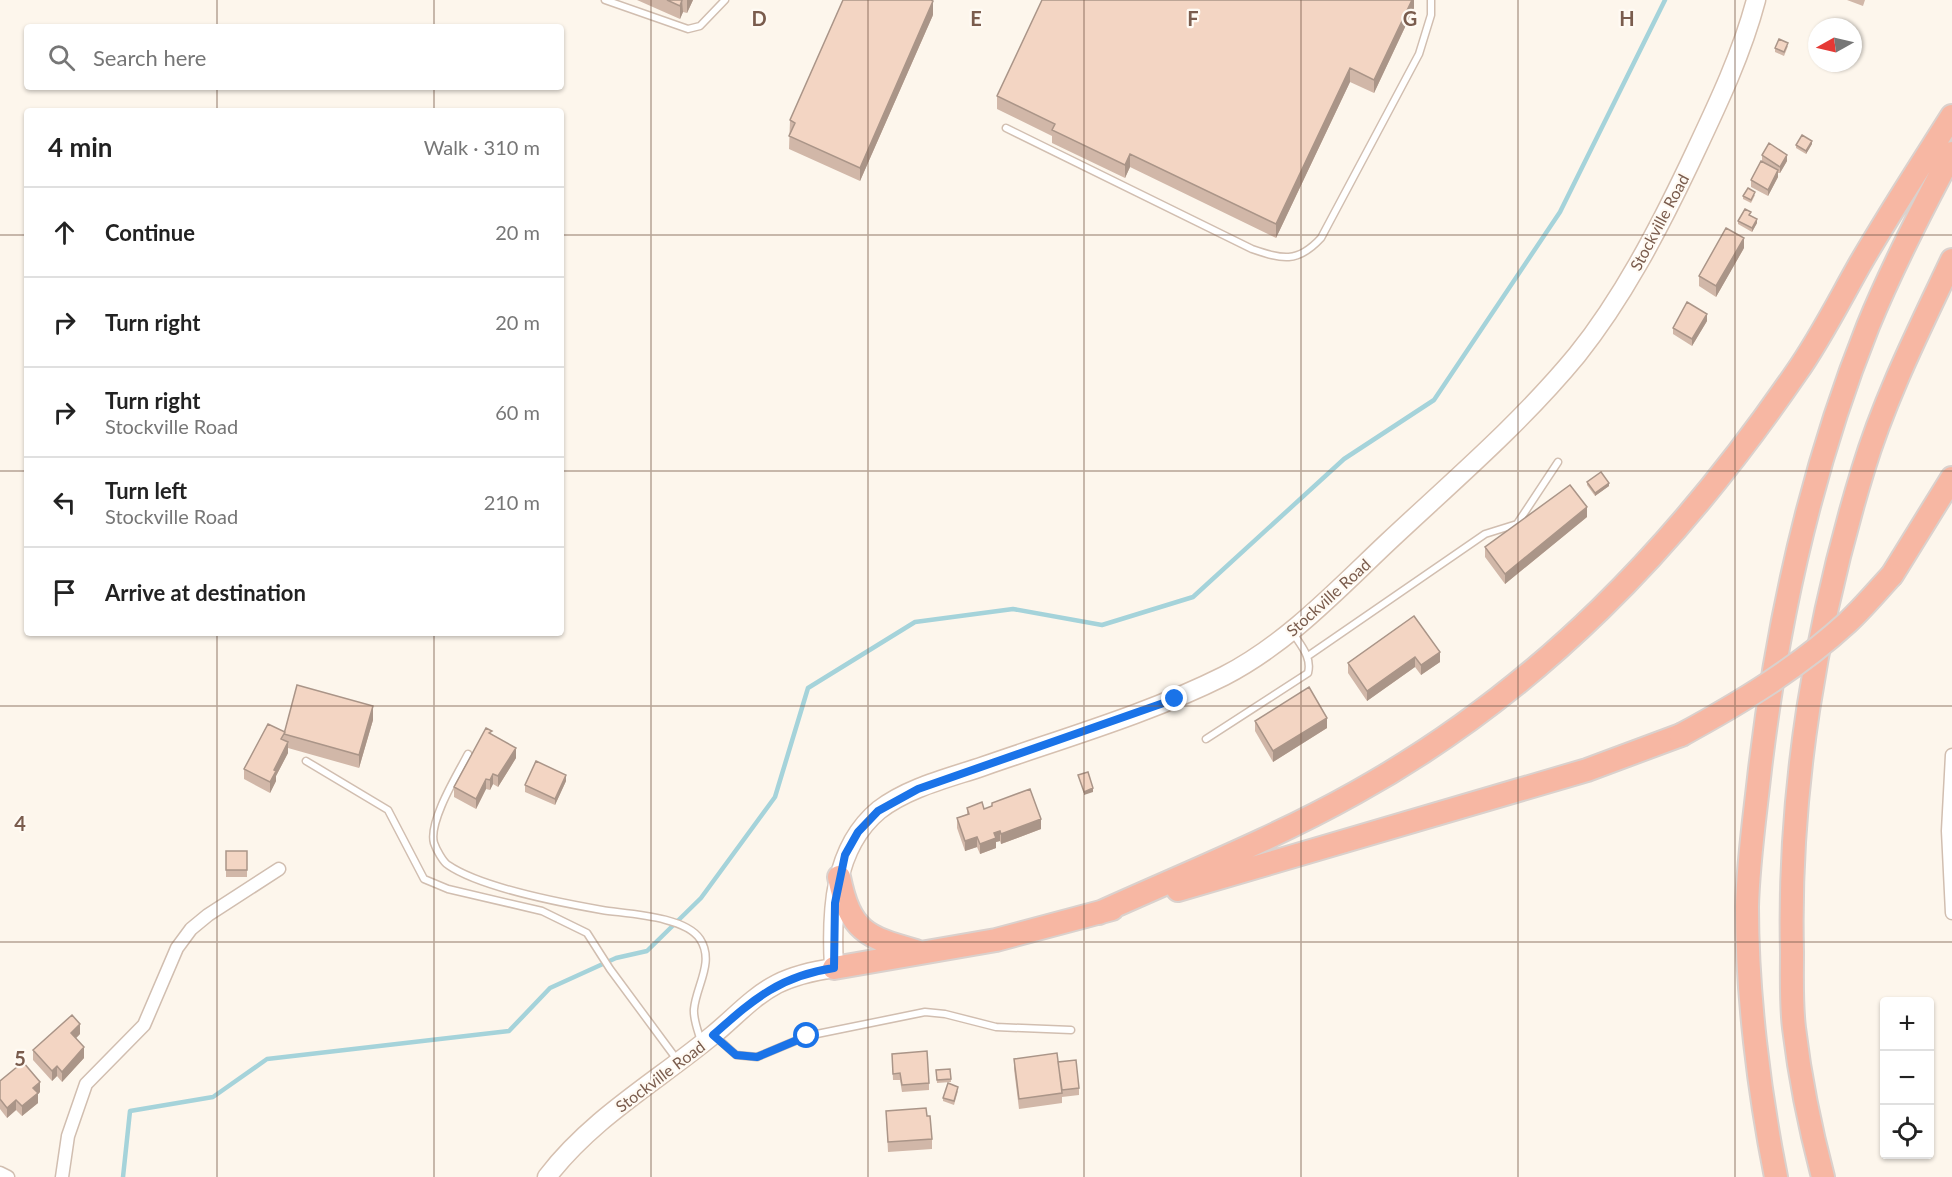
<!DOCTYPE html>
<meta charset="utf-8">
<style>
body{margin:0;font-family:Lato,sans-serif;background:#f2f2f2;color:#222}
.controls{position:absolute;right:18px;bottom:18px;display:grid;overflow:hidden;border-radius:6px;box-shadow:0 2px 4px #0004}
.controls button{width:54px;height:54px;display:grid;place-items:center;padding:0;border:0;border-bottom:2px solid #e0e0e0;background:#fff;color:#222;font:30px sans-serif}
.compass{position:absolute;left:1808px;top:18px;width:54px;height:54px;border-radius:50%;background:#fff;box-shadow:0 2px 4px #0004;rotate:262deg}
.stop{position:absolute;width:18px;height:18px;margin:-14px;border:4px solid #1a73e8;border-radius:50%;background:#fff}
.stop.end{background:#1a73e8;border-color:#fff;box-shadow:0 2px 6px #0008}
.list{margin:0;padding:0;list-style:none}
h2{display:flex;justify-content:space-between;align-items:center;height:78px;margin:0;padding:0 24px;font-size:26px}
h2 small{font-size:20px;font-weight:400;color:#767676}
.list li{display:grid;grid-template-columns:39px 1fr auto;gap:18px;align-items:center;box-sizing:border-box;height:90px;padding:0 24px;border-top:2px solid #e0e0e0}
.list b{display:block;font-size:22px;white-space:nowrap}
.list p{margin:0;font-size:20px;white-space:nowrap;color:#767676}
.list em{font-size:20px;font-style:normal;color:#767676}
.icon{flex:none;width:33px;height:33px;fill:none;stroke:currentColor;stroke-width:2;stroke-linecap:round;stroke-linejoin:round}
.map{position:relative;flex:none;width:1952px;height:1177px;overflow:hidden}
.search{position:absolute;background:#fff;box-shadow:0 2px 4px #0004;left:24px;top:24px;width:540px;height:66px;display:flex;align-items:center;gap:15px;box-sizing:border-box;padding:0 21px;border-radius:6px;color:#767676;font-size:22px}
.panel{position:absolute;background:#fff;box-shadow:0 2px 4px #0004;left:24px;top:108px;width:540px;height:528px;border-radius:6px}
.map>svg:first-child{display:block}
</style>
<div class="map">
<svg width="1952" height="1177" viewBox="0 0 1952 1177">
<rect width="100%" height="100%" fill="#fdf6ec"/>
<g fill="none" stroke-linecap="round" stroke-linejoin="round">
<path stroke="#a5d3da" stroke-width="4.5" d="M123,1177l7,-66 83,-14 54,-38 242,-28 41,-43 66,-30 31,-7 54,-53 74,-101 33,-109 107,-66 98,-13 89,16 91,-28 151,-138 90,-59 126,-188 105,-212"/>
<defs>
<path id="lane" d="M605,0l83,29 12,-3 25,-26
M1006,128l246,121c30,10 45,15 69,-11l98,-184 12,-39v-15
M1308,656l177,-122 32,-10 41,-62
M1206,739l102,-66c4,-16 -7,-27 -15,-40
M468,754c-10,19 -40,68 -34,89 2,6 9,19 14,22 32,22 114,38 154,45 25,4 83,6 98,29 15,23 -4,47 -6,70 -1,10 4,22 7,32
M306,761l82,49 36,69 24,10 94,22 45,22 23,36 68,92
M716,1037l20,18 21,2 50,-21 118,-24 20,2 51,13 75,3"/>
<path id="street" d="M1952,755l-4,76 4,82
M0,1173l8,4
M62,1177l6,-41 18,-52 58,-59 33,-77 14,-19 17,-14 71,-46"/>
<path id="secondary" d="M547,1177c45,-59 109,-95 166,-142 21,-17 39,-38 64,-51 18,-9 36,-13 57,-16 -3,-55 -1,-120 45,-158 30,-23 70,-32 105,-44 80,-28 164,-52 240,-90 64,-33 114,-87 165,-135 64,-60 132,-118 188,-186 45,-56 81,-125 112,-190 25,-53 52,-108 67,-165"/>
<path id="highway" d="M1892,575l60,-97
M839,877c11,54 27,60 77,74
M1178,890l409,-120 94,-35
M1099,913c86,-39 174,-74 256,-120 184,-102 323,-248 441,-420 24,-34 43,-72 64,-109 29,-50 61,-99 92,-148
M834,968l162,-28 116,-31
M1776,1177c-17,-85 -29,-183 -29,-270 1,-45 8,-92 13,-138 18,-151 51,-301 108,-443 24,-59 54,-117 84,-173
M1823,1177c-13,-49 -23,-99 -29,-149 -3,-25 -2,-51 -2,-76 -4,-162 24,-328 71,-482 22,-73 57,-142 89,-210"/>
</defs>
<use href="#lane" stroke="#d1beb0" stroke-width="9"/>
<use href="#street" stroke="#d1beb0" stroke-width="15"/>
<use href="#secondary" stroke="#d6c0b0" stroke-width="21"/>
<use href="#highway" stroke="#dad1cd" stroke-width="26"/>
<use href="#lane" stroke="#fff" stroke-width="6"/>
<use href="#street" stroke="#fff" stroke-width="12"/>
<use href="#secondary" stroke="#fff" stroke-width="18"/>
<use href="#highway" stroke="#f7b7a3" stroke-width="22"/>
<defs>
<path id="highway-bridge" d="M1681,735c59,-32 117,-67 167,-113 16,-15 30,-32 44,-47"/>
</defs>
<use href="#highway-bridge" stroke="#dad1cd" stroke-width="26" stroke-linecap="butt"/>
<use href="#highway-bridge" stroke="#f7b7a3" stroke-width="22"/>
</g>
<path fill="#d1b7a8" d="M637,0h56l-6,13 -4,-1 -3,7z
M1414,0v8l-40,85 -24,-11 -74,156 -146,-71 -5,11 -73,-35v-7l-55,-27v-13z
M1847,0h18l-2,6z
M933,15l-73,166 -71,-32 1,-29z
M1788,46l-4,10 -9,-4v-4z
M1812,144l-6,10 -10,-6v-3z
M1762,155l25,6 -7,12h-2v4l-10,19 -17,-9v-7l11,-19z
M1755,195l-4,8 -8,-4v-3z
M1751,216l6,7 -5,9 -14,-8v-3z
M1744,248l-28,49 -17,-11v-10z
M1707,321l-15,25 -19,-12v-6z
M1587,482l22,4 -14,10 -8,-11z
M1587,517l-82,67 -20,-27v-10z
M1414,616l26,46 -19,13 -6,-8 -48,34 -19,-28v-10z
M373,720l-14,48 -71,-20v5l-12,23v5l-6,12 -26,-14v-10l40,-37z
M1255,721l72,7 -54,34 -18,-31z
M492,734l24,24 -18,29 -5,-3 -3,6 -4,-1 -10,20 -22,-12v-10z
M566,781l-11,24 -30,-13v-7z
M967,808l17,1 57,20 -40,15 -1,-3 -4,1v6l-16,6 -3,-7 -12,4 -8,-23v-10l10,-4z
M226,851h21v26h-21z
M80,1034l-4,4 8,20 -22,24 -5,-6 -5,5 -19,-21v-10z
M892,1054l37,29v7l-27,2 -2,-12h-7z
M1014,1059l44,6 21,23v7l-17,2v6l-43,6 -5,-40z
M950,1069l1,13 -14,1 -1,-13z
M0,1081l40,11 -2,2v9l-16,13 -6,-6 -9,8 -7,-9z
M958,1091l-4,14 -11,-4v-3z
M886,1111l41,5 5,23v10l-44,3z"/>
<path fill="#aa9588" d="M682,0l1,12 -3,7v-13z
M687,0h6l-6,13z
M1412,0h2v8l-40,85v-13z
M933,1v14l-73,166v-13z
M1350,68v14l-74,156v-14z
M1812,141v3l-6,10v-3z
M1130,154v13l-5,11v-13z
M1787,155v6l-7,12v-6z
M1778,170v7l-10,19v-6z
M1757,219v4l-5,9v-4z
M1744,238v10l-28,49v-11z
M1707,314v7l-15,25v-7z
M1609,483v3l-14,10v-3z
M1587,507v10l-82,67v-10z
M1440,652v10l-19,13v-10z
M1415,657v10l-48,34v-10z
M373,706v14l-14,48v-13z
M1327,718v10l-54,34v-11z
M288,742v11l-12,23v5l-6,12v-11l4,-12z
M516,748v10l-18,29v-11z
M493,774v10l-3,6v-10z
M566,775v6l-11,24v-6z
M486,779v10l-10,20v-10z
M1093,788v4l-9,3v-3z
M1041,819v10l-40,15v-10z
M1000,831v10l-4,1v6l-16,6v-10l14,-11z
M977,837v10l-12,4v-10z
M80,1024v10l-9,9v-10z
M84,1047v11l-22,24v-10z
M57,1066v10l-5,5v-10z
M40,1082v10l-2,2v9l-16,13v-10l11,-18z
M16,1100v10l-9,8v-10z"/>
<path fill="#f3d5c3" stroke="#aa9588" stroke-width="1.5" d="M667,0h15l-2,6z
M843,0h88l2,1 -73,167 -71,-32 6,-13 -5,-3z
M1042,0h370l-38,80 -24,-12 -74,156 -146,-70 -5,11 -73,-35 3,-6 -58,-28z
M1779,39l9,4 -4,9 -9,-4z
M1802,135l10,6 -6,10 -10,-6z
M1769,143l18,12 -7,12 -18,-12z
M1761,161l17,9 -10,20 -17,-10z
M1748,188l7,4 -4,8 -8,-4z
M1745,209l6,3 -2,3 8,4 -5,9 -14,-7z
M1726,228l18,10 -28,48 -17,-10z
M1687,302l20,12 -15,25 -19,-11z
M1601,472l8,11 -14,10 -8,-11z
M1570,485l17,22 -82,67 -20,-27z
M1414,616l26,36 -19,13 -6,-8 -48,34 -19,-28z
M297,685l76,21 -14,49 -75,-21z
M1309,687l18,31 -54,33 -18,-30z
M268,724l17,8 -4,7 7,3 -14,28 2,1 -6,11 -26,-13z
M486,728l6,3 -3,2 27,15 -18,28 -5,-2 -3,6 -4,-1 -10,20 -22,-12z
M536,761l30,14 -11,24 -30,-14z
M1088,772l5,16 -9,4 -6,-17z
M1030,789l11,30 -40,15 -1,-3 -6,2 2,5 -16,6 -3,-7 -12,4 -8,-23 12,-4 -2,-6 15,-6 2,7 8,-3v-3z
M226,851h21v19h-21z
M72,1015l8,9 -9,9 13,14 -22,25 -5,-6 -5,5 -19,-21z
M927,1051l2,32 -27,2 -2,-12 -7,1 -1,-20z
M1057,1053l5,40 -43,6 -5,-40z
M1076,1060l3,28 -17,2 -4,-28z
M23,1062l17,20 -7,6 5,5 -16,13 -6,-6 -9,8 -7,-9v-18z
M950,1069l1,10 -14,1 -1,-10z
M948,1083l10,4 -4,14 -11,-3z
M926,1108l1,8h3l2,23 -44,3 -2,-31z"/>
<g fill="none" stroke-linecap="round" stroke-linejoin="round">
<path stroke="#1a73e8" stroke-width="8" d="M807,1036l-50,21 -21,-2 -23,-20c40,-35 66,-59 121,-67l1,-65 10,-48 13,-23 20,-21 40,-22 257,-90"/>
</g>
<path fill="none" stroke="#7a5c4d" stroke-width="1.5" stroke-opacity="0.55" d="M217,0v27M434,0v27M651,0v1177M868,0v1177M1084,0v1177M1301,0v1177M1518,0v1177M1735,0v1177M217,87v24M434,87v24M0,235h27M561,235h1391M0,471h27M561,471h1391M217,633v544M434,633v544M0,706h1952M0,942h1952"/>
<g text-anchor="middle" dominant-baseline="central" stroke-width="4.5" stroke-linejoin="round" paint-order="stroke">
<g font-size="16" fill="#7a5c4d" stroke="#fffaf3">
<text transform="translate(1659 222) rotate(-62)">Stockville Road</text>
<text transform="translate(1328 597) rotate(-42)">Stockville Road</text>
<text transform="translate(660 1076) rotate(-37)">Stockville Road</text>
</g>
</g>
<g font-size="20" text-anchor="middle" font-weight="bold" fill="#7a5c4d" stroke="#fffaf3" stroke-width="4.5" stroke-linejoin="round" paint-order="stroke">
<text x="759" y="26">D</text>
<text x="976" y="26">E</text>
<text x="1193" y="26">F</text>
<text x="1410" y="26">G</text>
<text x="1627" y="26">H</text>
<text x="20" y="831">4</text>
<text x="20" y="1066">5</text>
</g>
</svg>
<div class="controls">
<button>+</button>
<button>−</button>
<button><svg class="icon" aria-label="locate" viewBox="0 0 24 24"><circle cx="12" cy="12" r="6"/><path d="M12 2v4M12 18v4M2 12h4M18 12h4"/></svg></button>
</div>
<svg class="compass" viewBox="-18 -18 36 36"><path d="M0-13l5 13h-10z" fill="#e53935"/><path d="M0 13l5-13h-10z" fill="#767676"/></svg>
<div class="stop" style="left:807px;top:1036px"></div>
<div class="stop end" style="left:1175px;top:699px"></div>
<div class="search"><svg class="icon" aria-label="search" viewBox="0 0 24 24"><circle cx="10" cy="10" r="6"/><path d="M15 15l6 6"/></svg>Search here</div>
<section class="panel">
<h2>4 min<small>Walk · 310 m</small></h2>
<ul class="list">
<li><svg class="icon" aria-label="ahead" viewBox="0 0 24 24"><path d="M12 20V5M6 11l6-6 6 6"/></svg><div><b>Continue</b></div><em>20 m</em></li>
<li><svg class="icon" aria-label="right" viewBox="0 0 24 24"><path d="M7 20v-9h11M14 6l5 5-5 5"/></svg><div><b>Turn right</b></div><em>20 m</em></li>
<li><svg class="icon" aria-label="right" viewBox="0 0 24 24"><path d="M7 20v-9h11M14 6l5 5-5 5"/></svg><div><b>Turn right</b><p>Stockville Road</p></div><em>60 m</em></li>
<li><svg class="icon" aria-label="left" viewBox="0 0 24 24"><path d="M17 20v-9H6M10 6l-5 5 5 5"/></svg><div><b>Turn left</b><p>Stockville Road</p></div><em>210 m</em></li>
<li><svg class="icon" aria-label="arrive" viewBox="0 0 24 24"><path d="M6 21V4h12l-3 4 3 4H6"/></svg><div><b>Arrive at destination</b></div></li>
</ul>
</section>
</div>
